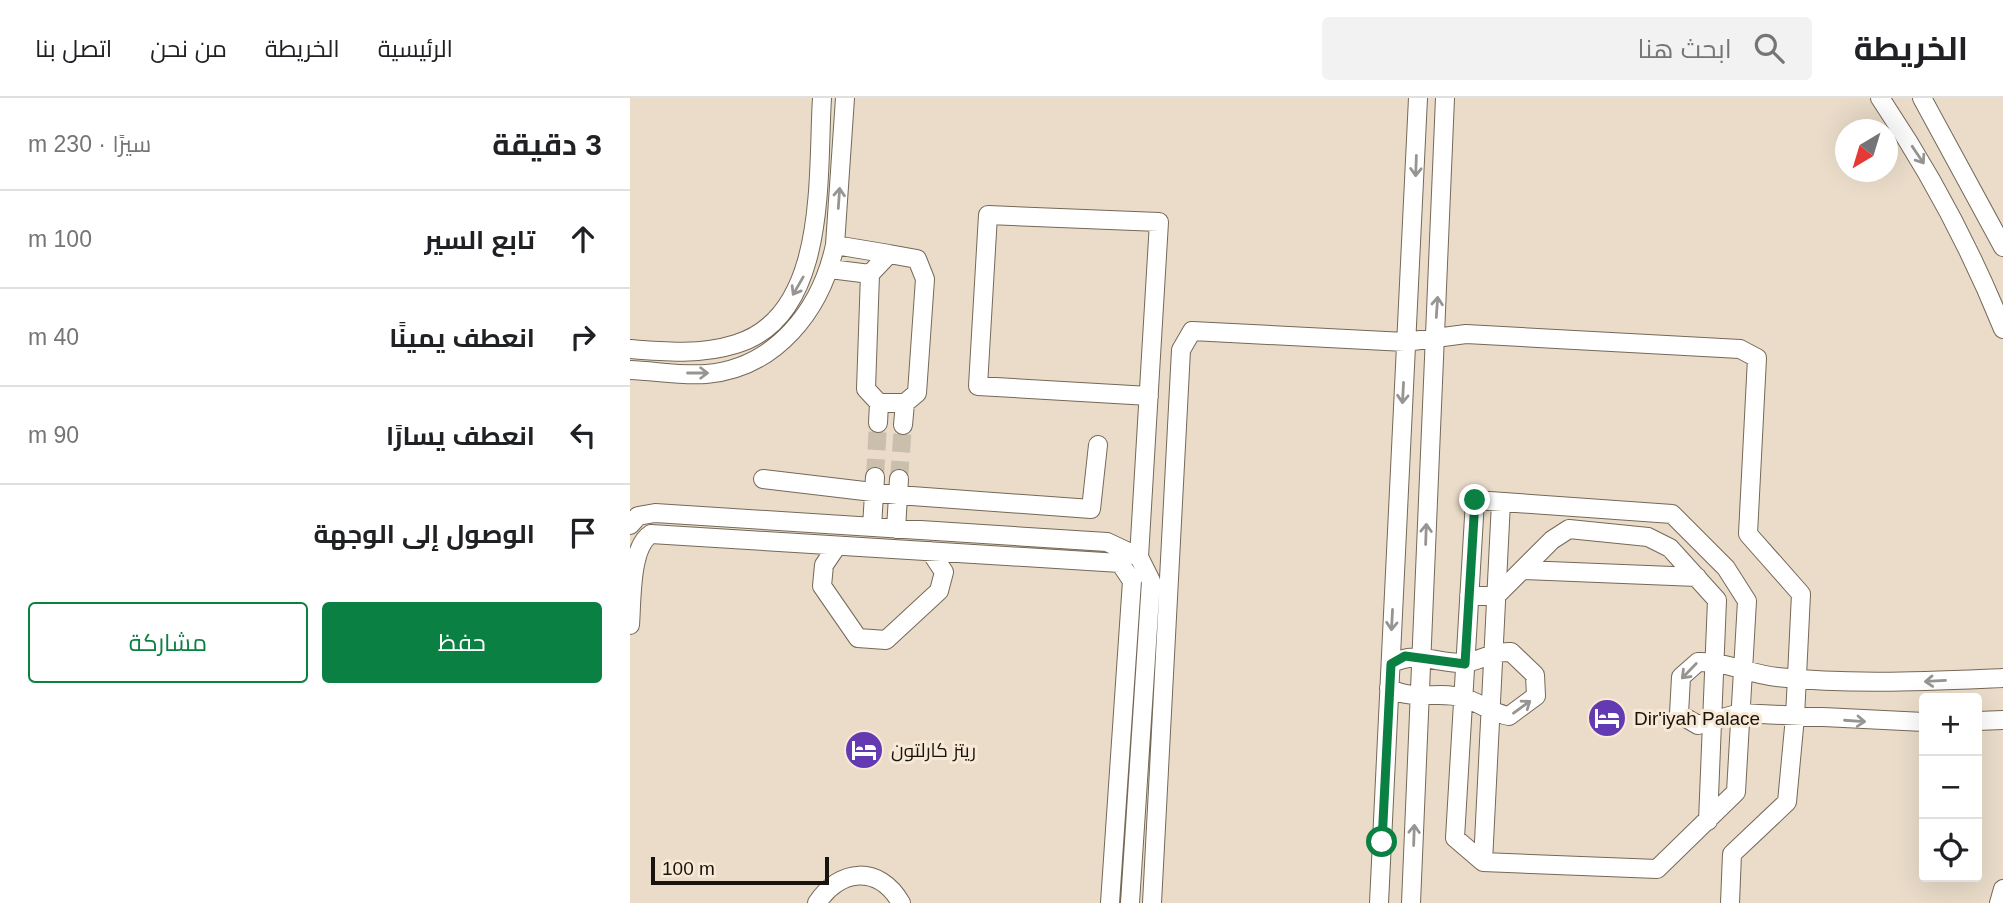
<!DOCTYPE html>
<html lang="ar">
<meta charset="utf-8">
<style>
body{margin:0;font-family:Helvetica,Cairo,sans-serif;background:#f2f2f2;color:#202124;direction:rtl}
.controls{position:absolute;right:21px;bottom:21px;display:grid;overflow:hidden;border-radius:7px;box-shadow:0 7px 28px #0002}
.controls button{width:63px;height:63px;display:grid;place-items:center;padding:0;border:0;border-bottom:2px solid #e0e0e0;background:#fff;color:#202124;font:35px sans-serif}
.compass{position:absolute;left:1205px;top:21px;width:63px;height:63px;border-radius:50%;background:#fff;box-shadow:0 7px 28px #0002;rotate:218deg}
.scale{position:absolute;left:21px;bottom:18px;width:178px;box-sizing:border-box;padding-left:7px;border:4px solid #18140d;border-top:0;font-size:19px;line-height:24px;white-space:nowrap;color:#18140d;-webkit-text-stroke:5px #f8e9d6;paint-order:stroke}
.stop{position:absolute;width:21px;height:21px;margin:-16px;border:5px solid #0b8043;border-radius:50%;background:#fff}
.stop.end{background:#0b8043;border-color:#fff;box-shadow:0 2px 7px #0008}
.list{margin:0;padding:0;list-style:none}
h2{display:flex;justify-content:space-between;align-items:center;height:91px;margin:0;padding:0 28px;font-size:30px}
h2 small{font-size:23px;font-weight:400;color:#757577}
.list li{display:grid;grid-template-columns:46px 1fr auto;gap:21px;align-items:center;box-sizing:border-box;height:98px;padding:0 28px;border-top:2px solid #e0e0e0}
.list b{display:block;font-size:26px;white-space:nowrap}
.list em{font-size:23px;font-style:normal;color:#757577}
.actions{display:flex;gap:14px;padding:21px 28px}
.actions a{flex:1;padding:16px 0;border:2px solid #0b8043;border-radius:7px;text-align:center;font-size:24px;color:#0b8043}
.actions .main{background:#0b8043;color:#fff}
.icon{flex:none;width:38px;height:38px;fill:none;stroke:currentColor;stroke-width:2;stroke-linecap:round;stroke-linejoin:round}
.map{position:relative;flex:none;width:1373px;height:805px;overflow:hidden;direction:ltr}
header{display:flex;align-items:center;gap:42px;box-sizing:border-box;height:98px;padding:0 35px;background:#fff;border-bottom:2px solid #e0e0e0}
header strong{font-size:33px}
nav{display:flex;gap:38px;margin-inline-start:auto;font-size:24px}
.search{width:490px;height:63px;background:#f2f2f2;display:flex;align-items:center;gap:18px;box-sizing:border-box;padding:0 24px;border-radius:7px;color:#757577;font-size:26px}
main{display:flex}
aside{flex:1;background:#fff}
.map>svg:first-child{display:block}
</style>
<header>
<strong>الخريطة</strong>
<div class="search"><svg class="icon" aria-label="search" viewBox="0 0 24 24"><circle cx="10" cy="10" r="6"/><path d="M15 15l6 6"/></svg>ابحث هنا</div>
<nav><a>الرئيسية</a><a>الخريطة</a><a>من نحن</a><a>اتصل بنا</a></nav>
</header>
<main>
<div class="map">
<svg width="1373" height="805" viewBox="0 0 1373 805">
<rect width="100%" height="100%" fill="#eadcc9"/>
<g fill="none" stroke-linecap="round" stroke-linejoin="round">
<path stroke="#cabead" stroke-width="18" stroke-dasharray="18 9" stroke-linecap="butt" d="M245,379l3,-54
M269,381l4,-54"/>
<defs>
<path id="minor" d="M1250,0c50,74 90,149 123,231
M1292,0l81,149
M205,147l54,9
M259,156l28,5 8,20 -8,114 -12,10h-26l-13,-14 4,-115z
M200,171l40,5
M0,251c36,3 71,6 106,-5 93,-28 81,-170 86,-246
M0,272c25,1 52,6 76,4 70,-6 115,-64 129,-129l10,-147
M248,325l1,-20
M273,327l2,-22
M133,381l135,16 193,14 7,-64
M845,402l197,14 54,54 21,33 -11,191 -79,77 -174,-7 -28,-24z
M0,427l8,-9 17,-3 452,29 32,15 12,24 -21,322
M242,429l3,-50
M266,431l3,-50
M207,448l-13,19 -2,21 36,52 28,2 53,-49 5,-19 -14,-21
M509,459l20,-335 -171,-7 -10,171 171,10
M893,472l174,7
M839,498h27l56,-56 17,-11 79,8 22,11 47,52 -9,221
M0,527c2,-26 0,-78 21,-91l469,29 12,18 -22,322
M759,590c25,14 51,2 75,10 17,5 27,15 45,18l27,-20 -1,-21 -24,-23c-22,-1 -33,11 -49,11 -27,0 -46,-13 -71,1
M1347,623l26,-1
M1294,624l-184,-9 -42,12 -19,-11 2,-37 17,-15c27,-1 51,12 79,15 75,8 151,4 226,1
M853,764l18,-360
M187,805c23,-35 62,-38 84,0
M522,805l29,-553 11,-19 213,11 61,-8 274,15 17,9 -9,176 53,60 -6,123 -8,85 -55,52 -2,49
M749,805l39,-805
M781,805l34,-805
M1369,805l4,-14"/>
</defs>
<use href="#minor" stroke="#756857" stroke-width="20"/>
<use href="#minor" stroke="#fff" stroke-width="18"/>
</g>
<defs><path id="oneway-shaft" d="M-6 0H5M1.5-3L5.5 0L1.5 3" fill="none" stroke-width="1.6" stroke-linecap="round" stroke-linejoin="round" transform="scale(1.75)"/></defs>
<g stroke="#979592">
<use href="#oneway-shaft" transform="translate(1288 57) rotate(56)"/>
<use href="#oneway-shaft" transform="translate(786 68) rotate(92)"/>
<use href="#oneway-shaft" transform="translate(209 100) rotate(-86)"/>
<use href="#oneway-shaft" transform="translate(168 188) rotate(120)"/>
<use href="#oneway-shaft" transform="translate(807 209) rotate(-86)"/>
<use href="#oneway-shaft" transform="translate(68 275)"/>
<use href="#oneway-shaft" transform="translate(773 295) rotate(93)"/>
<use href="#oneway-shaft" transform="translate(796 436) rotate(-88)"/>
<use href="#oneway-shaft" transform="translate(762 522) rotate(93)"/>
<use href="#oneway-shaft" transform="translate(1059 573) rotate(134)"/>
<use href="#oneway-shaft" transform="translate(1305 583) rotate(177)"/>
<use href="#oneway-shaft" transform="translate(892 609) rotate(-36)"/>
<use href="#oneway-shaft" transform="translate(1225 623) rotate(4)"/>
<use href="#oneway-shaft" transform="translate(784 737) rotate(-88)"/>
</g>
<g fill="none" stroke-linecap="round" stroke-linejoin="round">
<path stroke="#0b8043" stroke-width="9" d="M752,744l9,-178 14,-8 60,8 10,-164"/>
</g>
<defs>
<symbol id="hotel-disc" viewBox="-11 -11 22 22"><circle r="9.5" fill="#633ab2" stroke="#f8e9d6"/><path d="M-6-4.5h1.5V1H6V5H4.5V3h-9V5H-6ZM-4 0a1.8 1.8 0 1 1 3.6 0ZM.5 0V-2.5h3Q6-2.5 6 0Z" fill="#fff"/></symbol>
</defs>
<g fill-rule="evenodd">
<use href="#hotel-disc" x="955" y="598" width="44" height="44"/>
<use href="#hotel-disc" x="212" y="630" width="44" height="44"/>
</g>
<g text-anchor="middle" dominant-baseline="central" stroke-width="6" stroke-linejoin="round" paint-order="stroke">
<g font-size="19" fill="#18140d" stroke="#f8e9d6" text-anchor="start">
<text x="1004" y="620">Dir'iyah Palace</text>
<text x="261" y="652">ريتز كارلتون</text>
</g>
</g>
</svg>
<div class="controls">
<button>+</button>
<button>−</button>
<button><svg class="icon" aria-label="locate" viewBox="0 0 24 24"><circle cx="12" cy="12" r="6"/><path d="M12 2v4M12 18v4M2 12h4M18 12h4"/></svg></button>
</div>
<svg class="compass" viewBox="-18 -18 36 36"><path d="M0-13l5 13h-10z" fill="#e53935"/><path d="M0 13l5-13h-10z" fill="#757577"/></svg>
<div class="scale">100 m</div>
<div class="stop" style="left:752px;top:744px"></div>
<div class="stop end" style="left:845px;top:402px"></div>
</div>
<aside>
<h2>3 دقيقة<small>سيرًا · 230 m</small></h2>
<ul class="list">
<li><svg class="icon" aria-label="ahead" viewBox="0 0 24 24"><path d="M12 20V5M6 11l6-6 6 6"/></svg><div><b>تابع السير</b></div><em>100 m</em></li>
<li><svg class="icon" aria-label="right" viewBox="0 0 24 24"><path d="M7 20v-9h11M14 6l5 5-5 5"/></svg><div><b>انعطف يمينًا</b></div><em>40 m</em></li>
<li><svg class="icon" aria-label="left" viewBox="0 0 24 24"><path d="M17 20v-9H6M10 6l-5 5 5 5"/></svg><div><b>انعطف يسارًا</b></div><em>90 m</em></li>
<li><svg class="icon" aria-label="arrive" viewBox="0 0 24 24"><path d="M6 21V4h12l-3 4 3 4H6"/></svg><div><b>الوصول إلى الوجهة</b></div></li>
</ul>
<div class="actions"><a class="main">حفظ</a><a>مشاركة</a></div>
</aside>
</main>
